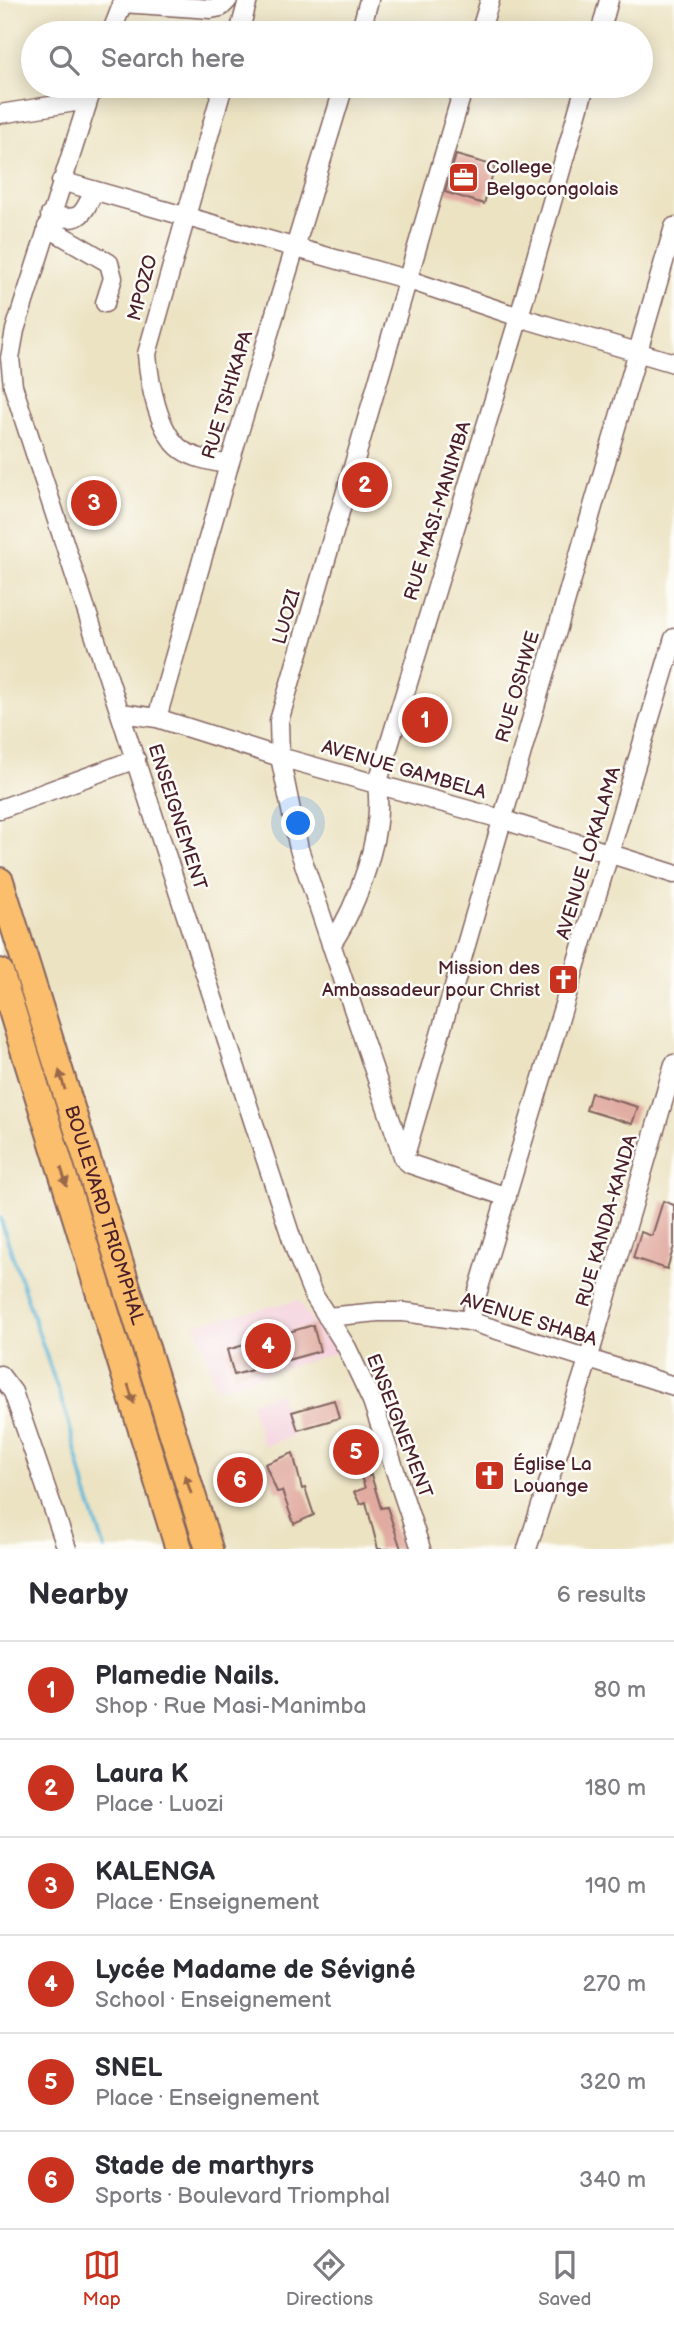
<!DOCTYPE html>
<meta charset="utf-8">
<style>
body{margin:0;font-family:"Balsamiq Sans",sans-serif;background:#f2f2f3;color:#2b2b33}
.you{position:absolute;left:299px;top:824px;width:24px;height:24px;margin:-18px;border:5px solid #fff;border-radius:50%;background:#1a73e8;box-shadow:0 0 0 10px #1a73e833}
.badge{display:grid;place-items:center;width:46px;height:46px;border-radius:50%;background:#c8321e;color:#fff;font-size:23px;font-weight:700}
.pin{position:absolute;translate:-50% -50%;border:4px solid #fff;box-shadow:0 2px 7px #0006}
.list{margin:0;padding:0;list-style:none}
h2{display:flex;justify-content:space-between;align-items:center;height:91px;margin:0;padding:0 28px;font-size:30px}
h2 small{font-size:23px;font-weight:400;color:#7c7c81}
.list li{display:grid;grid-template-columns:46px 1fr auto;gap:21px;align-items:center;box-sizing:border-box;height:98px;padding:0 28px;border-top:2px solid #e1e1e2}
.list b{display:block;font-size:26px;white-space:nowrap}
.list p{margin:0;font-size:23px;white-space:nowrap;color:#7c7c81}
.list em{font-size:23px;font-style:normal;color:#7c7c81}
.icon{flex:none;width:38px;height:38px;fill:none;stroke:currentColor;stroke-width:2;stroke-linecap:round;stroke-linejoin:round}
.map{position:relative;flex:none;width:674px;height:1549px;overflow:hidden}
.search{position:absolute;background:#fff;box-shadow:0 4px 18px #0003;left:21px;right:21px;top:21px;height:77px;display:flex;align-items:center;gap:18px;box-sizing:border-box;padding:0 24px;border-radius:38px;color:#7c7c81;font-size:26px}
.sheet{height:679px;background:#fff}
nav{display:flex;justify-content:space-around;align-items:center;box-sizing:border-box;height:98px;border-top:2px solid #e1e1e2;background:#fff;font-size:19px;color:#7c7c81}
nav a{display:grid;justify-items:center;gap:4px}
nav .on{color:#c8321e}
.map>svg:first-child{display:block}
</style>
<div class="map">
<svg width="674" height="1549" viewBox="0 0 674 1549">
<rect width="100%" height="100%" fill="#fdfcf7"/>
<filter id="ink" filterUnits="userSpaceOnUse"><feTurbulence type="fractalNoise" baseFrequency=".0143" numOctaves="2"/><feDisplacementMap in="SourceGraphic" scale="14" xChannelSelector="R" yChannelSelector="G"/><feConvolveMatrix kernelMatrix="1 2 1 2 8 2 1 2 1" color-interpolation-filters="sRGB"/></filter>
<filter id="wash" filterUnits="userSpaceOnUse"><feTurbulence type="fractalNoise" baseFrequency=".00686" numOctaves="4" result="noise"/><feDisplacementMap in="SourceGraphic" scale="28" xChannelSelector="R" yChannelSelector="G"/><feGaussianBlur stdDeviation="1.57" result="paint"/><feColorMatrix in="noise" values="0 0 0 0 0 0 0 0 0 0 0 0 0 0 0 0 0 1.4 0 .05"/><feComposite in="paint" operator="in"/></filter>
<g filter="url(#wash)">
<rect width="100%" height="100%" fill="#ece3c3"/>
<path fill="#f4cfdd" d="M299,1300l4,9 35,43 -122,37 -20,-65z
M279,1393l13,44 -29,9 -13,-44z"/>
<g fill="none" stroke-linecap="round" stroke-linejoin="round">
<path stroke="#5bb7d9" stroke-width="3.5" d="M0,1218l68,202 18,71 19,58"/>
</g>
<g id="blocks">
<path fill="#e1aba1" d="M456,155l39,11 -11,38 -39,-12z
M108,486l7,23 -36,11 -7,-23z
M591,1093l47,14 -6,17 -46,-14z
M663,1201l11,4v41l-7,23 -34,-11 8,-26 11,4z
M313,1325l7,26 -86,24 -7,-25z
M334,1400l5,18 -41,12 -6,-18z
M360,1437l9,39 2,-1 10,33 6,-1 14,42h-23l-12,-47 -6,2 -6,-12 11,-4 -8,-22 -5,1 -6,-26z
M293,1453l9,36 3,-1 9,27 -20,9 -12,-33 -5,1 -12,-28z"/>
</g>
</g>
<g filter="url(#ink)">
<use href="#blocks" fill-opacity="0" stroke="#836460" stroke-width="2"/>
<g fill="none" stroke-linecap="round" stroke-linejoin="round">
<defs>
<path id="minor" d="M122,3l89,6 10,-2 7,-7
M111,33l13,-33
M239,33l9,-33
M360,33l9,-33
M480,33l10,-33
M600,33l9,-33
M93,86l-78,244 -5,28 3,28 283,866 17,42 34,54 25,53 49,148
M223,86l-76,268c2,27 11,79 35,96 13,9 31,11 47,15
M0,114l88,-14
M61,181l348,99 110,37 155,46
M50,215c30,7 32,2 44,-24
M47,227l62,36 4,15 -8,25
M121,713l36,5 123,39 221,62 173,55
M157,718l72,-253 115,-379
M0,809l136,-50
M331,945c27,-40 53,-111 46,-160l142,-468 66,-231
M404,1159l-105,-310 -19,-92 -1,-36 185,-635
M404,1159l270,-932
M404,1159l6,5 97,33
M327,1317l51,-5h26l65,9 205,65
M469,1321l205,-683
M0,1375l13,17 54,157
M527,1549l61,-189 86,-296"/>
<g id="highway">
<path id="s1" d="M0,881l209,668"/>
<path d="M0,972l179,577"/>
</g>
</defs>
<use href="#minor" stroke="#836460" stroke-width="21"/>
<use href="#highway" stroke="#836460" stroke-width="30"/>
<use href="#minor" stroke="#fff" stroke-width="18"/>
<use href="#highway" stroke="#fabe6d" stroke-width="26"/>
</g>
<defs><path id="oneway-solid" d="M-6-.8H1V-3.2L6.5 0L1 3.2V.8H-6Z" transform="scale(1.75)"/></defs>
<g fill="#996749">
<use href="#oneway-solid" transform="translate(62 1080) rotate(-107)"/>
<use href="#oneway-solid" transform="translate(64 1177) rotate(73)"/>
<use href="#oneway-solid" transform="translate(131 1394) rotate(73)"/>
<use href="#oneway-solid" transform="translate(188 1484) rotate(-108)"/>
</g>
</g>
<defs>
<symbol id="office-square" viewBox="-11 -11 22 22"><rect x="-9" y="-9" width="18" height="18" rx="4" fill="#c8321e" stroke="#fdfcf7"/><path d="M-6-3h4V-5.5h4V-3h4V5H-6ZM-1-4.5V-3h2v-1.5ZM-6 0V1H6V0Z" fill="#fff"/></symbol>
<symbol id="church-square" viewBox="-11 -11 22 22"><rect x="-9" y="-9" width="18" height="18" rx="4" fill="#c8321e" stroke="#fdfcf7"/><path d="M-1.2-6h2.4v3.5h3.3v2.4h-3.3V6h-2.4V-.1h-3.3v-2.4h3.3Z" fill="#fff"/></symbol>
</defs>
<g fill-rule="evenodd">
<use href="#office-square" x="446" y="160" width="35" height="35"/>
<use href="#church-square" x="546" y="962" width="35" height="35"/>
<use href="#church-square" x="472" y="1458" width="35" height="35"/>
</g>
<g text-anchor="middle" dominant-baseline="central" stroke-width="5" stroke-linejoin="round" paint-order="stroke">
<g font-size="19" fill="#4a1f2b" stroke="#fdfcf7" text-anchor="start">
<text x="486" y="167">College<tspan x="486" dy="22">Belgocongolais</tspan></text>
<text x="540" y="968" text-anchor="end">Mission des<tspan x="540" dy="22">Ambassadeur pour Christ</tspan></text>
<text x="513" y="1464">Église La<tspan x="513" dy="22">Louange</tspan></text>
</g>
<g font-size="19" fill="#4a1f2b" stroke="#fdfcf7">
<text transform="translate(143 288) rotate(-75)">MPOZO</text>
<text transform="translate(228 395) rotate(-73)">RUE TSHIKAPA</text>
<text transform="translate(438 511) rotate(-73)">RUE MASI-MANIMBA</text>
<text transform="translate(287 617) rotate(-74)">LUOZI</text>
<text transform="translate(518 687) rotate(-74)">RUE OSHWE</text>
<text transform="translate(404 770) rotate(16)">AVENUE GAMBELA</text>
<text transform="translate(177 817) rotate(72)">ENSEIGNEMENT</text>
<text transform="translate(589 853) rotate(-73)">AVENUE LOKALAMA</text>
<text stroke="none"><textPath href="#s1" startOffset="350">BOULEVARD TRIOMPHAL</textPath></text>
<text transform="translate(607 1221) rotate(-74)">RUE KANDA-KANDA</text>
<text transform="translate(529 1320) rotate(17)">AVENUE SHABA</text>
<text transform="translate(399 1426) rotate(69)">ENSEIGNEMENT</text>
</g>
</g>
</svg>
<div class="you"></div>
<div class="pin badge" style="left:425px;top:720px">1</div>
<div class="pin badge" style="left:365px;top:485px">2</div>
<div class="pin badge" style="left:94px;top:503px">3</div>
<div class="pin badge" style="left:268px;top:1346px">4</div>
<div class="pin badge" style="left:356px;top:1452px">5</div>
<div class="pin badge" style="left:240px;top:1480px">6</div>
<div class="search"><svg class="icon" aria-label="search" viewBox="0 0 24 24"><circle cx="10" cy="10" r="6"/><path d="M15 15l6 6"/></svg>Search here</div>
</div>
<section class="sheet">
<h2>Nearby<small>6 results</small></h2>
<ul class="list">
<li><span class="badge">1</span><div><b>Plamedie Nails.</b><p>Shop · Rue Masi-Manimba</p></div><em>80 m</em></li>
<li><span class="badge">2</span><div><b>Laura K</b><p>Place · Luozi</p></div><em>180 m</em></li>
<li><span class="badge">3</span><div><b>KALENGA</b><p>Place · Enseignement</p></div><em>190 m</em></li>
<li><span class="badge">4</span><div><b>Lycée Madame de Sévigné</b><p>School · Enseignement</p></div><em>270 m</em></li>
<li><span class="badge">5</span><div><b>SNEL</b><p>Place · Enseignement</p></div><em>320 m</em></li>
<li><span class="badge">6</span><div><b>Stade de marthyrs</b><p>Sports · Boulevard Triomphal</p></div><em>340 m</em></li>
</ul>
</section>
<nav>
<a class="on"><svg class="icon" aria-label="map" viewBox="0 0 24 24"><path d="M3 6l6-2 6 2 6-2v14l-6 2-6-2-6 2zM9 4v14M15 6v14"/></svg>Map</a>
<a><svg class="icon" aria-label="directions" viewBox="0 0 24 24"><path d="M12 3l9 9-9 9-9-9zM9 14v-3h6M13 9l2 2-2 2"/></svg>Directions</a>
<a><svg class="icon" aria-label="saved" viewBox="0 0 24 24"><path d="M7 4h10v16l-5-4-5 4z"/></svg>Saved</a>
</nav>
